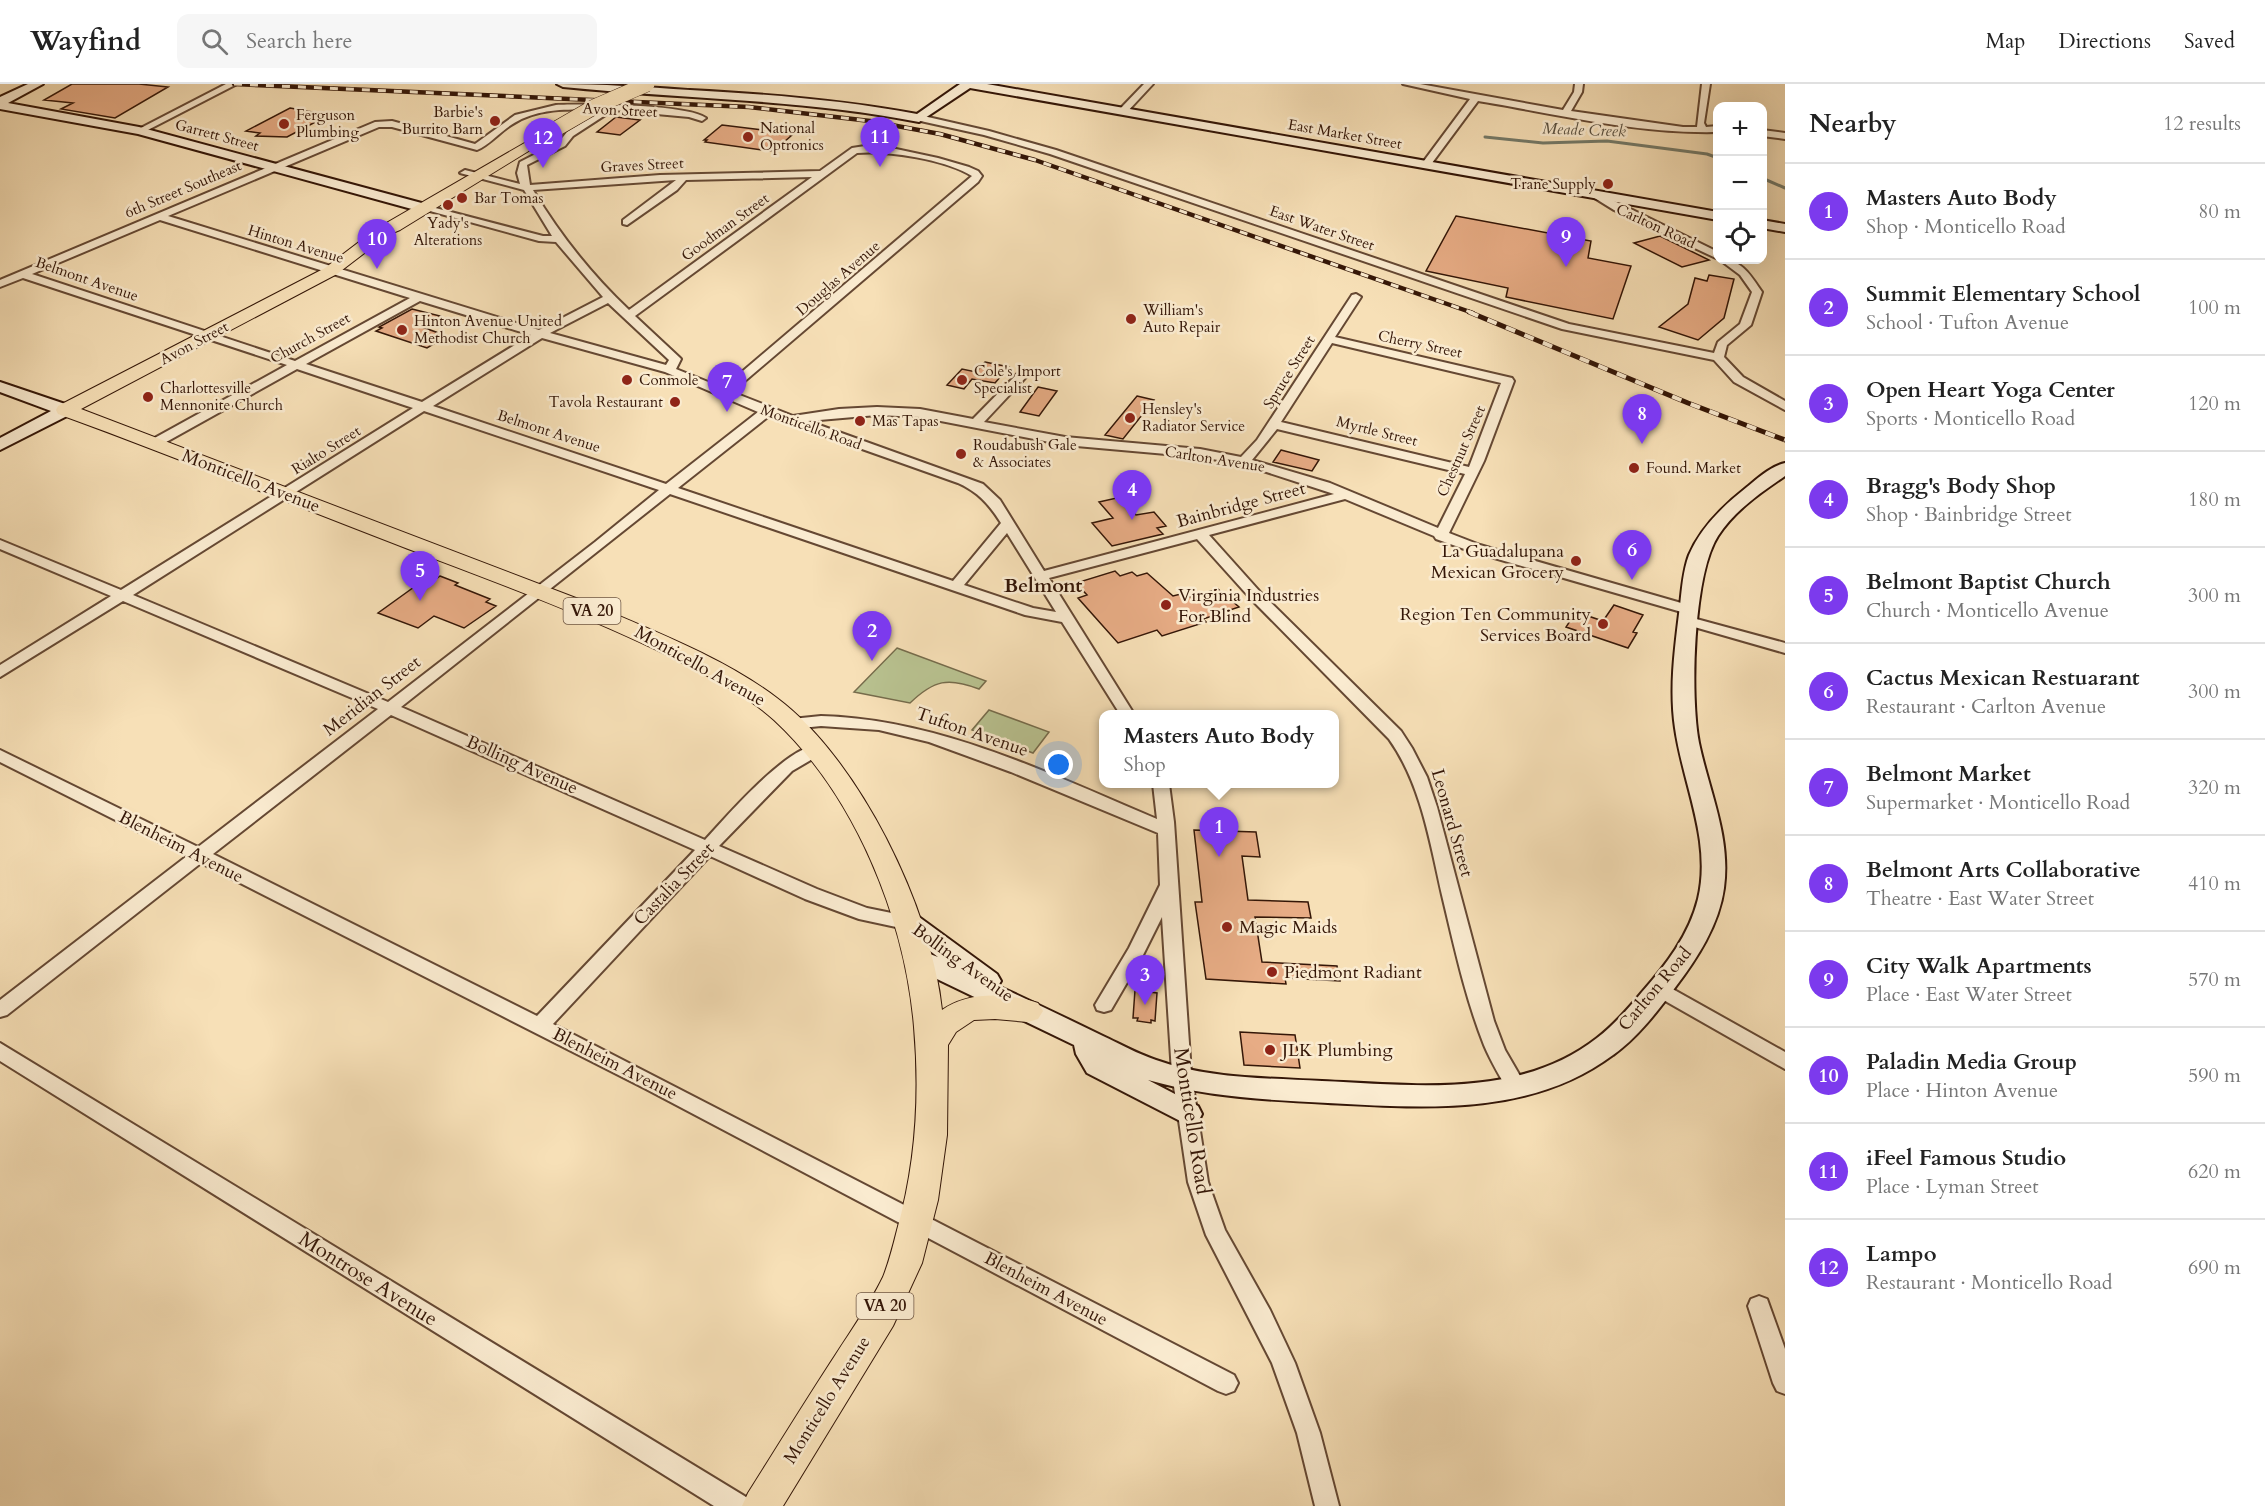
<!DOCTYPE html>
<meta charset="utf-8">
<style>
body{margin:0;font-family:Cardo,serif;background:#f6f6f6;color:#222}
.controls{position:absolute;right:18px;top:18px;display:grid;overflow:hidden;border-radius:12px;box-shadow:0 6px 24px #0002}
.controls button{width:54px;height:54px;display:grid;place-items:center;padding:0;border:0;border-bottom:2px solid #e0e0e0;background:#fff;color:#222;font:30px sans-serif}
.you{position:absolute;left:1059px;top:681px;width:21px;height:21px;margin:-15px;border:4px solid #fff;border-radius:50%;background:#1a73e8;box-shadow:0 0 0 9px #1a73e833}
.badge{display:grid;place-items:center;width:39px;height:39px;border-radius:50%;background:#7c3aed;color:#fff;font-size:20px;font-weight:700}
.pin{position:absolute;translate:-50% -50px;filter:drop-shadow(0 2px 3px #0008)}
.pin::after{content:'';position:absolute;top:32px;width:21px;height:18px;background:inherit;clip-path:polygon(0 0,100% 0,50% 100%)}
.popup{position:absolute;left:1099px;top:626px;width:240px;height:78px;box-sizing:border-box;display:grid;place-content:center;border-radius:12px;background:#fff;filter:drop-shadow(0 2px 4px #0005);font-size:20px;white-space:nowrap;color:#767676}
.popup b{font-size:22px;color:#222}
.popup::after{content:'';position:absolute;left:50%;top:100%;margin-left:-12px;border:12px solid transparent;border-top-color:#fff}
.list{margin:0;padding:0;list-style:none}
h2{display:flex;justify-content:space-between;align-items:center;height:78px;margin:0;padding:0 24px;font-size:26px}
h2 small{font-size:20px;font-weight:400;color:#767676}
.list li{display:grid;grid-template-columns:39px 1fr auto;gap:18px;align-items:center;box-sizing:border-box;height:96px;padding:0 24px;border-top:2px solid #e0e0e0}
.list b{display:block;font-size:22px;white-space:nowrap}
.list p{margin:0;font-size:20px;white-space:nowrap;color:#767676}
.list em{font-size:20px;font-style:normal;color:#767676}
.icon{flex:none;width:33px;height:33px;fill:none;stroke:currentColor;stroke-width:2;stroke-linecap:round;stroke-linejoin:round}
.map{position:relative;flex:none;width:1785px;height:1422px;overflow:hidden}
header{display:flex;align-items:center;gap:36px;box-sizing:border-box;height:84px;padding:0 30px;background:#fff;border-bottom:2px solid #e0e0e0}
header strong{font-size:28px}
nav{display:flex;gap:33px;margin-inline-start:auto;font-size:21px}
.search{width:420px;height:54px;background:#f6f6f6;display:flex;align-items:center;gap:15px;box-sizing:border-box;padding:0 21px;border-radius:12px;color:#767676;font-size:22px}
main{display:flex}
aside{flex:1;background:#fff}
.map>svg:first-child{display:block}
</style>
<header>
<strong>Wayfind</strong>
<div class="search"><svg class="icon" aria-label="search" viewBox="0 0 24 24"><circle cx="10" cy="10" r="6"/><path d="M15 15l6 6"/></svg>Search here</div>
<nav><a>Map</a><a>Directions</a><a>Saved</a></nav>
</header>
<main>
<div class="map">
<svg width="1785" height="1422" viewBox="0 0 1785 1422">
<rect width="100%" height="100%" fill="#f7e0b7"/>
<filter id="stains"><feTurbulence type="fractalNoise" baseFrequency=".00333" numOctaves="4"/><feColorMatrix values="0 0 0 0 .2 0 0 0 0 .09 0 0 0 0 .02 0 0 0 .5 -.17"/></filter>
<radialGradient id="worn" r=".72"><stop offset=".6" stop-color="#630" stop-opacity="0"/><stop offset="1" stop-color="#630" stop-opacity=".3"/></radialGradient>
<path fill="#b9c391" stroke="#766c4c" stroke-width="1.5" d="M897,564l89,33 -7,8c-31,-12 -45,-9 -69,14l-56,-11z
M989,626l60,22 -16,21 -61,-23z"/>
<g fill="none" stroke-linecap="round" stroke-linejoin="round">
<path stroke="#747a69" stroke-width="3" d="M1485,53l58,6 64,-2 100,13 11,4
M1762,94l23,10"/>
</g>
<path fill="#e7ac85" stroke="#341607" stroke-width="1.5" d="M72,0h67l29,3 -53,31 -54,-9 12,-6 -29,-3z
M290,24l34,6 -6,3 5,1 -36,19 -31,-1 4,-3 -14,-2z
M616,33l24,3 -20,15 -23,-3z
M722,41l41,5 29,5 -17,15 -6,1 -64,-9 2,-2h-3z
M1456,132l135,25 -3,17 43,8 -18,53 -107,-22 2,-9 -82,-17z
M1660,152l49,24 -27,7 -48,-24z
M1709,191l25,4 -10,39 -26,22 -39,-13 29,-23 7,-26 12,3z
M412,225l28,7 -18,11 25,9 -20,12 -51,-17 6,-3 -3,-1z
M985,278l24,5 -14,16 -23,-4 -8,10 -17,-4 15,-16 14,3z
M1038,303l19,4 -18,25 -19,-4z
M1137,312l17,4 -31,39 -18,-4z
M1281,366l38,10 -7,11 -39,-9z
M1121,413l15,18 18,-3 12,14 -9,2 6,6 -51,12 -20,-23 21,-5 -14,-16z
M1115,487l5,5 12,-4 5,4 10,-3 26,23 12,-3 5,4 28,-8 21,18 -36,12 3,3 -44,14 -5,-6 -39,13 -40,-45 9,-3 -11,-12z
M440,492l18,7 -3,2 35,14 -4,3 10,4 -32,22 -30,-12 -16,12 -40,-15 50,-36 8,2z
M1614,521l29,10 -10,17 4,1 -9,15 -62,-21 10,-15 27,9z
M1194,746l62,2 4,25 -18,-1 6,44 60,2 3,16 -56,-1 7,45 75,4 3,15 -55,-3 1,6 -80,-5 -11,-77h7z
M1135,906l22,3 -2,28 -4,-1v3l-14,-2 1,-3h-5z
M1240,948l55,3 5,33 -56,-3z"/>
<g fill="none" stroke-linecap="round" stroke-linejoin="round">
<defs>
<path id="street" d="M226,0h11l-95,49 -7,-2z
M1144,0h9l-27,29h-6v-4z
M1403,0h17l143,26 11,-18 1,-8h8l-1,8 -11,19 112,16h14l5,-43h8l-6,39 2,4 12,-1v6c-81,2 -161,-18 -240,-31l-49,66 -3,1 -5,-3 49,-66z
M556,21c28,-1 131,-1 150,13l-4,3 -13,-4 -76,-7 -40,26 -8,10 -38,19 3,20 130,-10 160,-4 32,-23 13,-2 31,3 42,9 31,9 9,4 4,5 -4,6 -246,210 61,24 46,-7 38,-2 43,2 53,10 47,-48h8v4l-44,47 81,15 135,12 41,8 16,-17 95,-145 4,-1 5,3 -26,40 177,41 2,3 -30,80 -35,72 31,12 215,62 2,3 -7,4 -5,-1 -215,-62 -34,-12 -2,-3 -89,-37 -136,36 52,58 140,138 11,17 15,29 10,30 57,214 11,29 22,38 -3,6 -7,2 -7,-2c-9,-16 -19,-32 -26,-49 -19,-48 -30,-100 -42,-150 -12,-53 -21,-111 -53,-156l-138,-140 -54,-60 -148,39 85,136h-14l-58,-92 -37,-7 -355,-121 -269,213 304,133c19,-21 88,-101 116,-94l2,4 -2,4 -29,17 -73,75 98,43 50,19 49,10 3,5 -3,5 -6,2 -51,-11 -54,-20 -95,-43 -157,168 681,351 4,8 -4,8 -8,3 -8,-3 -572,-302 -445,-226 -194,152 -7,2v-17l187,-144 -187,-94v-12l198,97 180,-138 -255,-108 -123,76v-12l111,-69 -111,-47v-9l121,50 292,-182 -116,-39 -138,77h-8l-2,-3 2,-3 136,-75 -264,-87 -23,9v-7l375,-158 17,-1 83,23 40,-29zM603,26l-36,22 -8,10 -39,20 -3,11 3,11 -55,-14 -5,3 64,17 28,46h-9l-119,-31 -5,3 120,33 17,1 47,55 -64,33 -371,-114 211,-89h13l85,23c12,-5 23,-18 34,-25 26,-18 61,-16 92,-15zM857,69c30,-3 90,7 115,23l-249,212 -47,-19 5,-10 -2,-2 -44,-41zM812,93l-183,133c-38,-36 -69,-75 -96,-120l143,-10 -53,40v4l4,1 50,-35 9,-10zM160,136l250,78 -115,63 -263,-87zM420,217l111,34 -109,67 -116,-38zM608,219l61,57 -3,5 -116,-32zM542,254l123,34 93,40 -92,72 -233,-78zM1332,259l169,40 -32,84 -188,-45zM424,327l235,79 -64,52 -207,160 -255,-107zM877,331l43,2 145,28 135,12 42,7 92,30 -290,77 -44,-71 -17,-16 -175,-63zM769,332l189,67c20,9 31,21 43,40l-48,58 -275,-93zM1277,345l188,45 -27,54 -108,-45 -78,-23zM1007,449l49,79 -23,-4 -69,-23zM391,631l304,135 -158,166 -324,-162z
M919,31l70,16 67,19 513,174 145,29 4,-11 22,-18 12,-32 -12,-17 -20,-15c21,-2 31,16 42,32l-11,33 -24,20 -3,12 19,20 42,24v9l-51,-28 -20,-22 -152,-31 -512,-175 -66,-19 -68,-15 -1,-2z
M1762,46l23,3v6l-23,-3z
M1596,108l122,60v7l-104,-49 -21,-13 -2,-2z
M1689,533l96,26v10l-101,-29 -2,-3 2,-3z
M821,632c118,3 229,58 336,103l-4,-35h16l5,38 17,251 17,109 17,48 45,80 25,53 25,70 19,73h-24l-18,-73 -25,-70 -66,-128 -18,-53 -16,-109 -10,-156 -19,38 -32,55 -7,2 -7,-2 -2,-5 34,-57 31,-63 -2,-52 -147,-61 -82,-30 -50,-12 -58,-4 -29,3 -8,-5 8,-5z
M1660,898l125,70v17l-132,-75 -2,-5 2,-5z
M0,959l746,454 3,9h-35l-714,-445z
M1759,1212l8,3 18,50v45l-8,-3 -4,-8 -25,-77 3,-7z"/>
<path id="secondary" d="M28,0h15l-35,19 131,24 290,78 2,3 -2,3h-10l-281,-77 -138,-25v-12z
M557,0c45,0 88,3 133,6 76,4 152,10 227,24l43,-30h27l731,128v8l-748,-132 -51,34c-118,-23 -237,-23 -356,-35z
M1762,136l23,4v8l-23,-4z
M0,298l71,24 2,4 -2,4 -71,36v-12l51,-27 -51,-19z
M1785,379v13c-25,17 -51,35 -67,60 -25,39 -28,161 -19,207 10,48 32,94 25,145 -5,37 -27,71 -50,101 -17,23 -37,49 -61,66 -83,62 -188,53 -285,48 -61,-3 -121,-6 -180,-23l50,26 4,8 -4,8 -10,3 -101,-52 -11,-19 -2,-9 -164,-79 -4,-7 4,-7 9,-2 19,7 -37,-28 -3,-6 3,-6 9,-3 9,3 78,57 4,7 -3,5c35,16 70,33 105,50 17,8 35,18 53,24 52,19 112,18 166,21 92,4 197,18 275,-43 17,-13 31,-29 45,-46 24,-27 47,-57 56,-93 14,-58 -15,-114 -23,-171 -6,-40 0,-82 5,-122 2,-18 3,-35 9,-51 12,-28 35,-50 58,-68 11,-9 24,-21 38,-24z"/>
<path id="primary" d="M535,53l5,1 2,3 -2,3 -140,86 -12,5 -51,39 -256,135 508,194c62,27 134,54 188,95 82,61 155,211 165,312 27,-19 66,-17 96,-7l5,8 -5,8 -10,3 -33,-3 -21,1 -18,12 -8,13 -1,90 -9,65 -16,63 -29,63 -110,180h-41l6,-13c29,-46 58,-93 88,-139 16,-25 34,-50 47,-77 6,-15 10,-31 14,-47 19,-67 23,-134 17,-203 -9,-109 -59,-232 -140,-307 -31,-28 -69,-45 -105,-64 -86,-42 -176,-75 -266,-109 -115,-44 -229,-91 -345,-133l-2,-4 2,-4 267,-138 51,-39z"/>
</defs>
<use href="#street" stroke="#654833" stroke-width="4"/>
<use href="#secondary" stroke="#341607" stroke-width="4"/>
<use href="#primary" stroke="#341607" stroke-width="2"/>
<use href="#street" fill="#faebd0" fill-rule="evenodd"/>
<use href="#secondary" fill="#faebd0" fill-rule="evenodd"/>
<use href="#primary" fill="#f7e0b7" fill-rule="evenodd"/>
<defs>
<path id="rail-far1" d="M234,0l515,23 121,14 70,13 95,26 438,153"/>
<path id="rail" d="M1469,228l219,91 97,37"/>
</defs>
<use href="#rail-far1" stroke="#341607" stroke-width="4.5"/>
<use href="#rail" stroke="#341607" stroke-width="5"/>
<use href="#rail-far1" stroke="#faebd0" stroke-width="3" stroke-dasharray="8" stroke-linecap="butt"/>
<use href="#rail" stroke="#faebd0" stroke-width="4" stroke-dasharray="10" stroke-linecap="butt"/>
<defs>
<path id="primary-bridge" d="M535,57l59,-34 53,-23"/>
</defs>
<use href="#primary-bridge" stroke="#341607" stroke-width="16" stroke-linecap="butt"/>
<use href="#primary-bridge" stroke="#f7e0b7" stroke-width="15"/>
</g>
<g fill="#8f2418" stroke="#faebd0" stroke-width="2">
<circle cx="495" cy="37" r="6"/>
<circle cx="284" cy="40" r="6"/>
<circle cx="748" cy="53" r="6"/>
<circle cx="1608" cy="100" r="6"/>
<circle cx="462" cy="114" r="6"/>
<circle cx="448" cy="121" r="6"/>
<circle cx="1131" cy="235" r="6"/>
<circle cx="402" cy="246" r="6"/>
<circle cx="627" cy="296" r="6"/>
<circle cx="962" cy="296" r="6"/>
<circle cx="148" cy="313" r="6"/>
<circle cx="675" cy="318" r="6"/>
<circle cx="1130" cy="334" r="6"/>
<circle cx="860" cy="337" r="6"/>
<circle cx="961" cy="370" r="6"/>
<circle cx="1634" cy="384" r="6"/>
<circle cx="1576" cy="477" r="6"/>
<circle cx="1166" cy="521" r="6"/>
<circle cx="1603" cy="540" r="6"/>
<circle cx="1227" cy="843" r="6"/>
<circle cx="1272" cy="888" r="6"/>
<circle cx="1270" cy="966" r="6"/>
</g>
<g text-anchor="middle" dominant-baseline="central" stroke-width="5" stroke-linejoin="round" paint-order="stroke">
<g font-size="15" fill="#341607" stroke="#faebd0">
<text transform="translate(620 26) rotate(3)">Avon Street</text>
<text transform="translate(1345 50) rotate(10)">East Market Street</text>
<text transform="translate(217 51) rotate(15)">Garrett Street</text>
<text transform="translate(642 81) rotate(-3)">Graves Street</text>
<text transform="translate(183 105) rotate(-23)">6th Street Southeast</text>
<text transform="translate(1656 142) rotate(25)">Carlton Road</text>
<text transform="translate(725 143) rotate(-36)">Goodman Street</text>
<text transform="translate(1322 144) rotate(19)">East Water Street</text>
<text transform="translate(296 160) rotate(17)">Hinton Avenue</text>
<text transform="translate(838 194) rotate(-41)">Douglas Avenue</text>
<text transform="translate(87 195) rotate(19)">Belmont Avenue</text>
<text transform="translate(310 254) rotate(-29)">Church Street</text>
<text transform="translate(194 259) rotate(-28)">Avon Street</text>
<text transform="translate(1420 260) rotate(12)">Cherry Street</text>
<text transform="translate(1289 288) rotate(-58)">Spruce Street</text>
<text transform="translate(811 343) rotate(20)">Monticello Road</text>
<text transform="translate(549 347) rotate(18)">Belmont Avenue</text>
<text transform="translate(1377 347) rotate(14)">Myrtle Street</text>
<text transform="translate(326 366) rotate(-32)">Rialto Street</text>
<text transform="translate(1461 367) rotate(-66)">Chestnut Street</text>
<text transform="translate(1215 375) rotate(9)">Carlton Avenue</text>
</g>
<g font-size="15" fill="#341607" stroke="#faebd0" text-anchor="start">
<text x="483" y="28" text-anchor="end">Barbie's<tspan x="483" dy="17">Burrito Barn</tspan></text>
<text x="296" y="31">Ferguson<tspan x="296" dy="17">Plumbing</tspan></text>
<text x="760" y="44">National<tspan x="760" dy="17">Optronics</tspan></text>
<text x="1596" y="100" text-anchor="end">Trane Supply</text>
<text x="474" y="114">Bar Tomas</text>
<text x="448" y="139" text-anchor="middle">Yady's<tspan x="448" dy="17">Alterations</tspan></text>
<text x="1143" y="226">William's<tspan x="1143" dy="17">Auto Repair</tspan></text>
<text x="414" y="237">Hinton Avenue United<tspan x="414" dy="17">Methodist Church</tspan></text>
<text x="974" y="287">Cole's Import<tspan x="974" dy="17">Specialist</tspan></text>
<text x="639" y="296">Conmole</text>
<text x="160" y="304">Charlottesville<tspan x="160" dy="17">Mennonite Church</tspan></text>
<text x="663" y="318" text-anchor="end">Tavola Restaurant</text>
<text x="1142" y="325">Hensley's<tspan x="1142" dy="17">Radiator Service</tspan></text>
<text x="872" y="337">Mas Tapas</text>
<text x="973" y="361">Roudabush Gale<tspan x="973" dy="17">&amp; Associates</tspan></text>
<text x="1646" y="384">Found. Market</text>
</g>
<g font-size="16" font-style="italic" fill="#595040" stroke="#faebd0">
<text transform="translate(1584 46) rotate(2)">Meade Creek</text>
</g>
<g fill="#faebd0" stroke="#6f5643" stroke-width="1.5">
<rect x="563.5" y="514" width="57" height="26" rx="4.5"/>
<rect x="856.5" y="1209" width="57" height="26" rx="4.5"/>
</g>
<g font-size="16" font-weight="bold" fill="#341607">
<text x="592" y="527">VA 20</text>
<text x="885" y="1222">VA 20</text>
</g>
<g font-size="18" fill="#341607" stroke="#faebd0">
<text transform="translate(251 397) rotate(21)">Monticello Avenue</text>
<text transform="translate(1241 421) rotate(-15)">Bainbridge Street</text>
<text transform="translate(700 582) rotate(29)">Monticello Avenue</text>
<text transform="translate(372 612) rotate(-38)">Meridian Street</text>
<text transform="translate(972 648) rotate(19)">Tufton Avenue</text>
<text transform="translate(522 681) rotate(24)">Bolling Avenue</text>
<text transform="translate(1452 739) rotate(74)">Leonard Street</text>
<text transform="translate(181 763) rotate(27)">Blenheim Avenue</text>
<text transform="translate(674 800) rotate(-46)">Castalia Street</text>
<text transform="translate(963 879) rotate(36)">Bolling Avenue</text>
<text transform="translate(1655 905) rotate(-50)">Carlton Road</text>
<text transform="translate(615 980) rotate(27)">Blenheim Avenue</text>
<text transform="translate(1046 1205) rotate(28)">Blenheim Avenue</text>
<text transform="translate(827 1316) rotate(-58)">Monticello Avenue</text>
</g>
<g font-size="18" fill="#341607" stroke="#faebd0" text-anchor="start">
<text x="1564" y="467" text-anchor="end">La Guadalupana<tspan x="1564" dy="21">Mexican Grocery</tspan></text>
<text x="1178" y="511">Virginia Industries<tspan x="1178" dy="21">For Blind</tspan></text>
<text x="1591" y="530" text-anchor="end">Region Ten Community<tspan x="1591" dy="21">Services Board</tspan></text>
<text x="1239" y="843">Magic Maids</text>
<text x="1284" y="888">Piedmont Radiant</text>
<text x="1282" y="966">JLK Plumbing</text>
</g>
<g font-size="20" font-weight="bold" fill="#341607" stroke="#faebd0">
<text x="1043" y="501">Belmont</text>
</g>
<g font-size="21" fill="#341607" stroke="#faebd0">
<text transform="translate(1192 1037) rotate(81)">Monticello Road</text>
<text transform="translate(368 1195) rotate(32)">Montrose Avenue</text>
</g>
</g>
<rect width="100%" height="100%" filter="url(#stains)"/>
<rect width="100%" height="100%" fill="url(#worn)"/>
</svg>
<div class="controls">
<button>+</button>
<button>−</button>
<button><svg class="icon" aria-label="locate" viewBox="0 0 24 24"><circle cx="12" cy="12" r="6"/><path d="M12 2v4M12 18v4M2 12h4M18 12h4"/></svg></button>
</div>
<div class="you"></div>
<div class="pin badge" style="left:1219px;top:773px">1</div>
<div class="popup"><b>Masters Auto Body</b>Shop</div>
<div class="pin badge" style="left:872px;top:577px">2</div>
<div class="pin badge" style="left:1145px;top:921px">3</div>
<div class="pin badge" style="left:1132px;top:436px">4</div>
<div class="pin badge" style="left:420px;top:517px">5</div>
<div class="pin badge" style="left:1632px;top:496px">6</div>
<div class="pin badge" style="left:727px;top:328px">7</div>
<div class="pin badge" style="left:1642px;top:360px">8</div>
<div class="pin badge" style="left:1566px;top:183px">9</div>
<div class="pin badge" style="left:377px;top:185px">10</div>
<div class="pin badge" style="left:880px;top:83px">11</div>
<div class="pin badge" style="left:543px;top:84px">12</div>
</div>
<aside>
<h2>Nearby<small>12 results</small></h2>
<ul class="list">
<li><span class="badge">1</span><div><b>Masters Auto Body</b><p>Shop · Monticello Road</p></div><em>80 m</em></li>
<li><span class="badge">2</span><div><b>Summit Elementary School</b><p>School · Tufton Avenue</p></div><em>100 m</em></li>
<li><span class="badge">3</span><div><b>Open Heart Yoga Center</b><p>Sports · Monticello Road</p></div><em>120 m</em></li>
<li><span class="badge">4</span><div><b>Bragg's Body Shop</b><p>Shop · Bainbridge Street</p></div><em>180 m</em></li>
<li><span class="badge">5</span><div><b>Belmont Baptist Church</b><p>Church · Monticello Avenue</p></div><em>300 m</em></li>
<li><span class="badge">6</span><div><b>Cactus Mexican Restuarant</b><p>Restaurant · Carlton Avenue</p></div><em>300 m</em></li>
<li><span class="badge">7</span><div><b>Belmont Market</b><p>Supermarket · Monticello Road</p></div><em>320 m</em></li>
<li><span class="badge">8</span><div><b>Belmont Arts Collaborative</b><p>Theatre · East Water Street</p></div><em>410 m</em></li>
<li><span class="badge">9</span><div><b>City Walk Apartments</b><p>Place · East Water Street</p></div><em>570 m</em></li>
<li><span class="badge">10</span><div><b>Paladin Media Group</b><p>Place · Hinton Avenue</p></div><em>590 m</em></li>
<li><span class="badge">11</span><div><b>iFeel Famous Studio</b><p>Place · Lyman Street</p></div><em>620 m</em></li>
<li><span class="badge">12</span><div><b>Lampo</b><p>Restaurant · Monticello Road</p></div><em>690 m</em></li>
</ul>
</aside>
</main>
